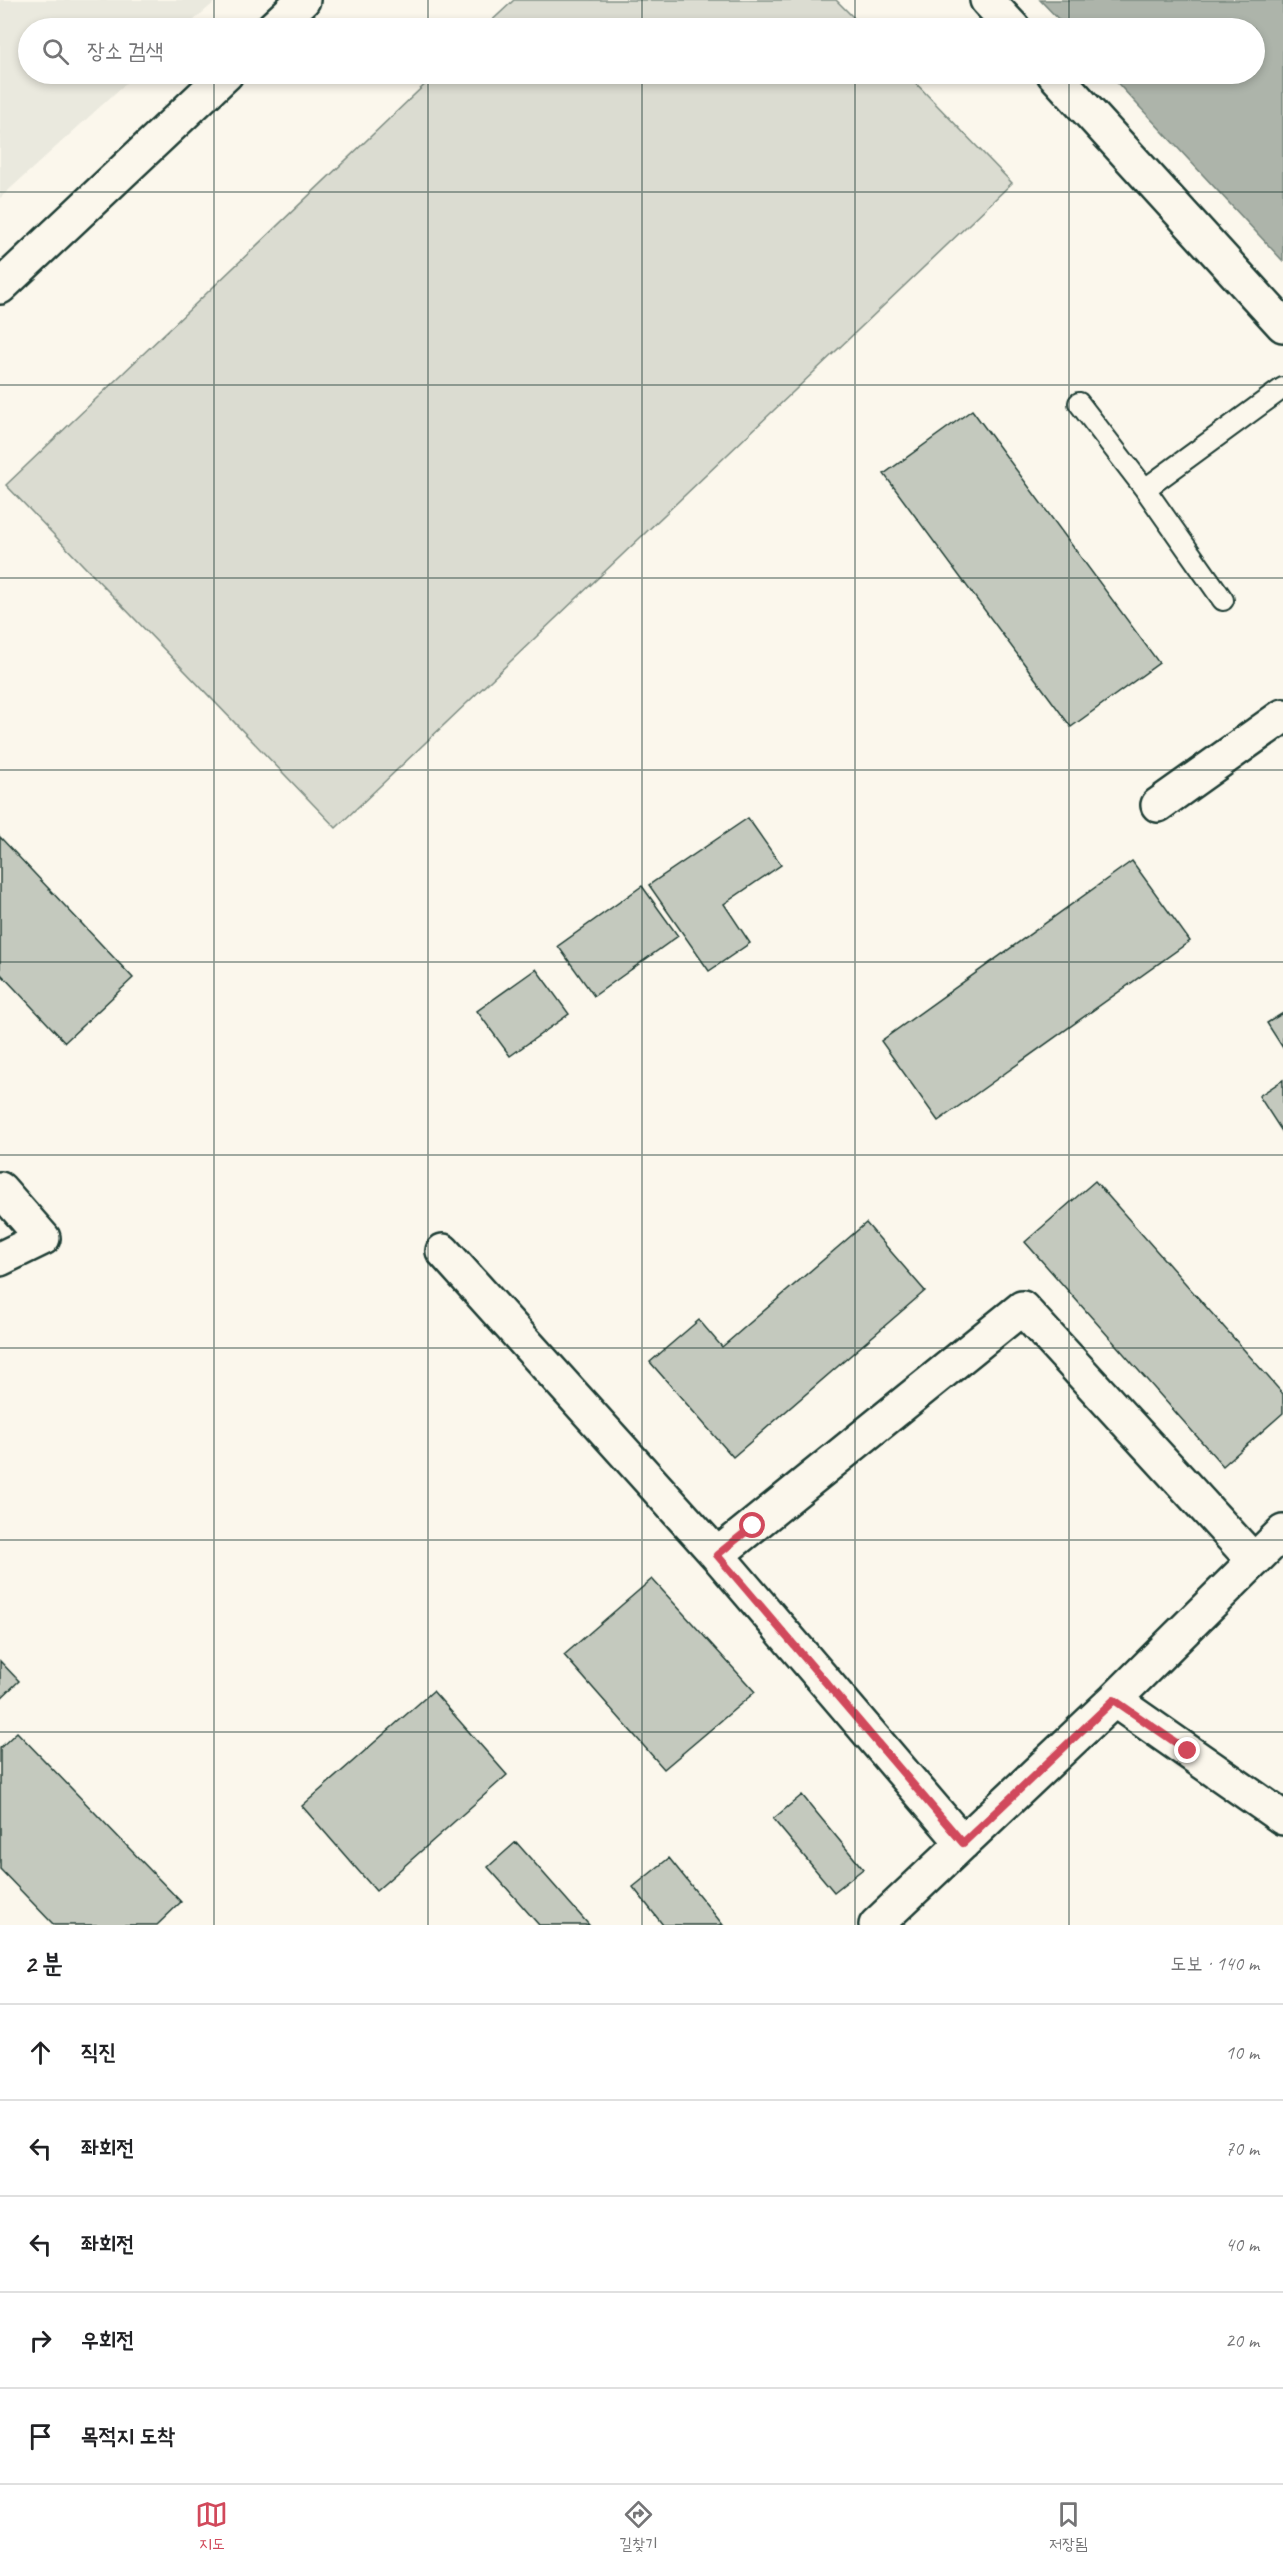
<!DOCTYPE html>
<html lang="ko">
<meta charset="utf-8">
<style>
body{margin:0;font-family:Caveat,"Poor Story",sans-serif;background:#f6f6f6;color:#202124}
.stop{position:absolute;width:18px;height:18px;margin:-14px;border:4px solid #d1495b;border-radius:50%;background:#fff}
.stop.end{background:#d1495b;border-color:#fff;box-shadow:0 2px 6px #0008}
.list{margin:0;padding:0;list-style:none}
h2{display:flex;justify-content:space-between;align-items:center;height:78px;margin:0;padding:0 24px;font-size:26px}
h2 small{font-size:20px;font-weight:400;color:#757577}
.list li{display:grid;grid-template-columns:39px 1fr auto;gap:18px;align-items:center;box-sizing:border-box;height:96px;padding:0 24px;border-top:2px solid #e0e0e0}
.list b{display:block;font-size:22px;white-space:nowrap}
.list em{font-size:20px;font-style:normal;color:#757577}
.icon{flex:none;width:33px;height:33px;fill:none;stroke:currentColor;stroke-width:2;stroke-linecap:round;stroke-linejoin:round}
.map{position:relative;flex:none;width:1283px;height:1925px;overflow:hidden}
.search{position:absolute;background:#fff;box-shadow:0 3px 9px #0003;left:18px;right:18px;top:18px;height:66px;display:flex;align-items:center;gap:15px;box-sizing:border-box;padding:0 21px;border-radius:33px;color:#757577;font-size:22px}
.sheet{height:558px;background:#fff}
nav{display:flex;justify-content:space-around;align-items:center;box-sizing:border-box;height:84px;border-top:2px solid #e0e0e0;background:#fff;font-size:16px;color:#757577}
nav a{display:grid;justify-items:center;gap:3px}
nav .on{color:#d1495b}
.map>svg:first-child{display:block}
</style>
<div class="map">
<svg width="1283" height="1925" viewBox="0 0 1283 1925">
<rect width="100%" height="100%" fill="#fbf7ec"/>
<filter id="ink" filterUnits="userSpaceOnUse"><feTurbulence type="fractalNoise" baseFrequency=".0167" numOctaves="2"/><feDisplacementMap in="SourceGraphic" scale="12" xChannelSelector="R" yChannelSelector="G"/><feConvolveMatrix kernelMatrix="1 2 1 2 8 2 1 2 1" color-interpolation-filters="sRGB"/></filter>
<g filter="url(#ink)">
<path fill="#eae9de" d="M0,0h217l-32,28h-157v46h108l-136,124z"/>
<path fill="#dbdcd1" stroke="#7d8c82" stroke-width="1.5" d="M514,0h322l28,28h-380z
M436,74h471l105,109 -676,645 -330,-343z"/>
<path fill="#adb4aa" stroke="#74847b" stroke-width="1.5" d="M1040,0h243v261l-174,-187h145v-46h-187z"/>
<path fill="#c4c9be" stroke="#1f3d34" stroke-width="1.5" d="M972,410l187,253 -88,64 -187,-253z
M748,818l33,47 -57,39 26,39 -41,28 -60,-86z
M0,837l133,141 -68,64 -65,-69z
M1132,861l58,80 -252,180 -57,-80z
M642,886l36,50 -84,60 -36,-50z
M536,969l33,45 -59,42 -33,-45z
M1283,1013v35l-16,-25z
M1283,1080v53l-24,-37z
M1095,1181l188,213v19l-60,53 -198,-224z
M866,1223l59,68 -192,166 -83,-95 49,-42 23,27z
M652,1579l103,113 -91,77 -100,-114z
M0,1661l19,20 -19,18z
M433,1691l74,84 -131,116 -74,-85z
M17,1732l164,170 -24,23h-103l-54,-56v-121z
M802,1795l61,74 -29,23 -61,-73z
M516,1842l73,83h-50l-51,-58z
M669,1858l54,67h-60l-30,-38z"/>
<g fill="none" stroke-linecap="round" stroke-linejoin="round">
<defs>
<path id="service" d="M1079,403l66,86 138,-101
M1145,489l78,111"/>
<path id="minor" d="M987,0l26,28
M1054,74l229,251
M1158,805l125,-89
M0,1189l43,49 -43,21
M443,1251l274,304 246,288
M717,1555l305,-247 232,253
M1114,1700l169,118
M876,1925l238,-225 169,-168"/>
<path id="tertiary" d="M273,28l30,-28
M0,287l226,-213"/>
</defs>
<use href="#service" stroke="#1f3d34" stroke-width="24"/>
<use href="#minor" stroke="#1f3d34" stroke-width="38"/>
<use href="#tertiary" stroke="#1f3d34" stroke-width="38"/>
<use href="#service" stroke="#fbf7ec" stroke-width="20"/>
<use href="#minor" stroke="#fbf7ec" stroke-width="33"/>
<use href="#tertiary" stroke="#fbf7ec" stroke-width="33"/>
</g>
</g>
<g fill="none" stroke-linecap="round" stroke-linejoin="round" filter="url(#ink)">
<path stroke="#d1495b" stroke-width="8" d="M753,1526l-36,29 246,288 151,-143 74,51"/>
</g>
<path fill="none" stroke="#1f3d34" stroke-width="1.5" stroke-opacity="0.55" d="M214,0v28M428,0v28M642,0v28M855,0v28M1069,0v28M214,74v1851M428,74v1851M642,74v1851M855,74v1851M1069,74v1851M0,192h1283M0,385h1283M0,578h1283M0,770h1283M0,962h1283M0,1155h1283M0,1348h1283M0,1540h1283M0,1732h1283"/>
</svg>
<div class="stop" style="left:753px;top:1526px"></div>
<div class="stop end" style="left:1188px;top:1751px"></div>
<div class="search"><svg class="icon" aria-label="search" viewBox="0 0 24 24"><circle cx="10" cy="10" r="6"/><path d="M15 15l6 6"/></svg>장소 검색</div>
</div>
<section class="sheet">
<h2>2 분<small>도보 · 140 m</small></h2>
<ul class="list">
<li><svg class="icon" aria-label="ahead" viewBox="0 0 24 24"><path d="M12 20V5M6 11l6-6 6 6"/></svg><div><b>직진</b></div><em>10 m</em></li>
<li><svg class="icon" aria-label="left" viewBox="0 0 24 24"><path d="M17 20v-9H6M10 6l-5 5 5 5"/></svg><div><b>좌회전</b></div><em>70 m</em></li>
<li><svg class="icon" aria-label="left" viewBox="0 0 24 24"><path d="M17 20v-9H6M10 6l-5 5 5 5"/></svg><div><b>좌회전</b></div><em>40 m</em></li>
<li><svg class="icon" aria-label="right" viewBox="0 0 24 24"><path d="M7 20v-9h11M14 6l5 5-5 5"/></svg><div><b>우회전</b></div><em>20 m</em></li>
<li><svg class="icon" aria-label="arrive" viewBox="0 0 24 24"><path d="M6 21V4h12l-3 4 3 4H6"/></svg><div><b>목적지 도착</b></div></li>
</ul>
</section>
<nav>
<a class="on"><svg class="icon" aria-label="map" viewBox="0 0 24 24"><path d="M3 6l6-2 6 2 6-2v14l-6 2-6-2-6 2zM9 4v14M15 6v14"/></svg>지도</a>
<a><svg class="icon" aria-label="directions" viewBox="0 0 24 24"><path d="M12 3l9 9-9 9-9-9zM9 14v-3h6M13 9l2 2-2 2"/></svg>길찾기</a>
<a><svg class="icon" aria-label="saved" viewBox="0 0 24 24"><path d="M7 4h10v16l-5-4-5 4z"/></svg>저장됨</a>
</nav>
